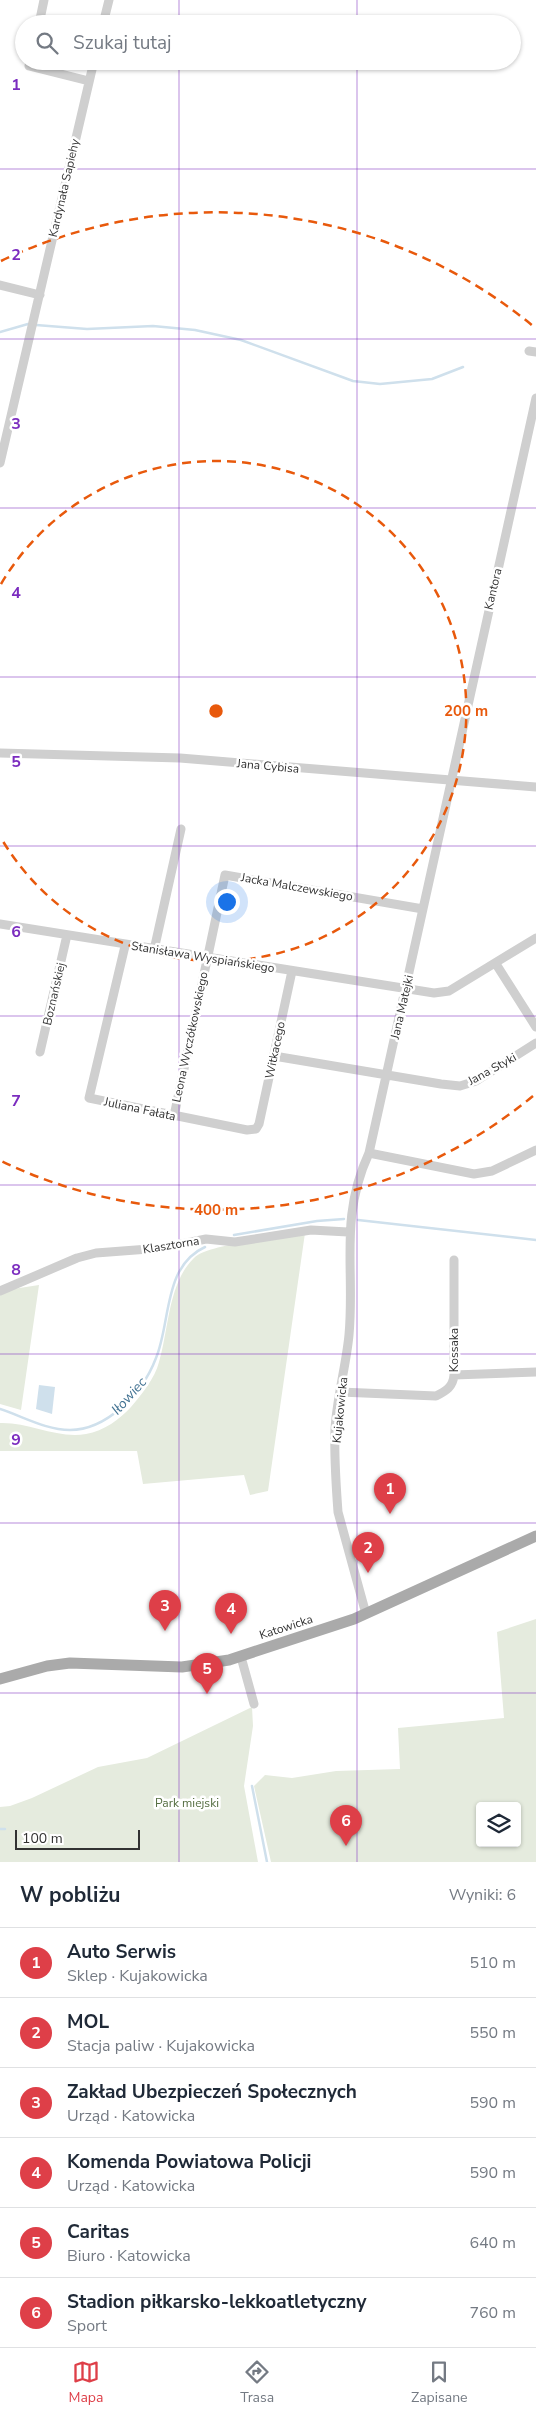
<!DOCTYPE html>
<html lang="pl">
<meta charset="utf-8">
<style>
body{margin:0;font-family:"Nunito Sans",sans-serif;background:#f6f6f7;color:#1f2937}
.controls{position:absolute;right:15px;bottom:15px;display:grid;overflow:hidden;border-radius:5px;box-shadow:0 1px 4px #0004}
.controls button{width:45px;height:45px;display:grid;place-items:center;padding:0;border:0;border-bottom:1px solid #e0e1e3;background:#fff;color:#1f2937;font:25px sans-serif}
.scale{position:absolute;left:15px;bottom:12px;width:125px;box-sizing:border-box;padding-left:5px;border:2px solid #323232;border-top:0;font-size:14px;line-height:18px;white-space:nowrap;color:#323232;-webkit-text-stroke:4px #fff;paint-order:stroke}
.you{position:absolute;left:226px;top:901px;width:18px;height:18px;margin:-12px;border:4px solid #fff;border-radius:50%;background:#1a73e8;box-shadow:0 0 0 8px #1a73e833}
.badge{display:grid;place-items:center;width:32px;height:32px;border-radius:50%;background:#de3f48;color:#fff;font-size:16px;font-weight:700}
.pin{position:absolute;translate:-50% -41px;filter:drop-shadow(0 1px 2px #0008)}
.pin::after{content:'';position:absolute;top:26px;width:18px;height:15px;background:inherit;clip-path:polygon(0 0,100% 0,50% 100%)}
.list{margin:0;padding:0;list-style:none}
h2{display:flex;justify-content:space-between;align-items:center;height:65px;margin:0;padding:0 20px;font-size:21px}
h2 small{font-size:16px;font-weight:400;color:#747a83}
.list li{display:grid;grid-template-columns:32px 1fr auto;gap:15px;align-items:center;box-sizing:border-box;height:70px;padding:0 20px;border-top:1px solid #e0e1e3}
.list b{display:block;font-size:19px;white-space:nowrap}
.list p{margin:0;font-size:16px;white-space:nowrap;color:#747a83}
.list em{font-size:16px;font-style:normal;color:#747a83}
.icon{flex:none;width:28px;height:28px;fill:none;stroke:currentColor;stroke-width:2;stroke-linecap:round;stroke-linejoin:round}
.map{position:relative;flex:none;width:536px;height:1862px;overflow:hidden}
.search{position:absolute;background:#fff;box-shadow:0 1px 4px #0004;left:15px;right:15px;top:15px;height:55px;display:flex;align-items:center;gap:12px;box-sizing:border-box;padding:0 18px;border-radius:28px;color:#747a83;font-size:19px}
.sheet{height:485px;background:#fff}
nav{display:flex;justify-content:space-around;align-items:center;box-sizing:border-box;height:70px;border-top:1px solid #e0e1e3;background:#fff;font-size:14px;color:#747a83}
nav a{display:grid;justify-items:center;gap:2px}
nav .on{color:#de3f48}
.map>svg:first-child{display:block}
</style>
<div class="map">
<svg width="536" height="1862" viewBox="0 0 536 1862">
<rect width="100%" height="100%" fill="#fff"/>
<path fill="#e5ebde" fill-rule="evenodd" d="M305,1233l-37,258 -18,4 -6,-20 -101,9 -6,-33h-137v-28c29,-1 57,16 86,11 18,-3 34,-15 45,-27 11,-13 24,-29 28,-45 10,-33 9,-79 35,-104 14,-14 88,-21 111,-25z
M39,1285l-18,125 -21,-6v-113z
M536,1619v243h-265l-17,-76 11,-11 27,3 44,-7 64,-2 -2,-41 106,-10 -7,-86zM480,1806h37v37h-37z
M252,1707l1,19 -9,60 14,76h-258v-55l10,-1 22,-8 66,-31 49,-9z"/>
<path fill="#cfe0ec" d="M39,1385l16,2 -3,27 -16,-5z"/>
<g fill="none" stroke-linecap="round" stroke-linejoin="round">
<path stroke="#cfe0ec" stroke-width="2.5" d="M36,325l51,4 66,-3 42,4 46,10 112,41 27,3 52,-5 31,-12
M0,332l28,-8
M358,1220l178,20
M234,1235l83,-14 27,-2
M0,1409c22,7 46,21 70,21 20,0 36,-9 51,-22 16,-15 27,-29 35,-50 15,-36 7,-92 49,-111
M252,1786l15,76
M0,1829h5"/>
<path stroke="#cfcfcf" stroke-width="9" d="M39,24l5,-24
M103,24l6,-24
M31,61l-2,5 60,15
M0,285l40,10
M529,351l7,1
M0,463l94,-402
M0,753l180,5 356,29
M0,924l434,69 15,-2 87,-53
M125,946l-36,152 158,32 9,-1 3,-5 33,-153
M154,950l27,-121
M496,964l40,63
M40,1052l27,-117
M274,1056l167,28 19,2 16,-5 60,-38
M174,1116l51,-241 198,34
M369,1153l105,21 18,-3 44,-21
M0,1291l77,-33 19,-5 66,-5 44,-9 29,3 76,-12 37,2
M454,1375l82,-3
M340,1392l96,4c10,-5 17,-9 18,-21v-115
M366,1614l-28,-102c-2,-27 -4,-56 -3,-83 2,-32 11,-63 14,-94 6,-67 -10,-117 20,-182 56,-252 110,-504 167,-755
M241,1657l13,47"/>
<path stroke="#aaa" stroke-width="11" d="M0,1679l47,-13 23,-3 112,4 47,-7 125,-41 182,-83"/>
</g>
<path fill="none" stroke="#7b2cbf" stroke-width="1" stroke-opacity="0.55" d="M179,0v24M357,0v24M179,61v1801M357,61v1801M0,169h536M0,339h536M0,508h536M0,677h536M0,846h536M0,1016h536M0,1185h536M0,1354h536M0,1523h536M0,1693h536"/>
<g fill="none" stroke="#e8590c" stroke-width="2.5" stroke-dasharray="9 6">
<path d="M1 584A250 250 0 1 1 1 838"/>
<path d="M533 1096A499 499 0 0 1 1 1161M1 261A499 499 0 0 1 533 326"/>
</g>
<g text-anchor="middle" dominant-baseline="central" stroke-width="5" stroke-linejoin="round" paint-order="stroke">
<g font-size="12" fill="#323232" stroke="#fff">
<text transform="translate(64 188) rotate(-77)">Kardynała Sapiehy</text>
<text transform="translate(493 589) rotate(-77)">Kantora</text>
<text transform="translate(268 766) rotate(5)">Jana Cybisa</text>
<text transform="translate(297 887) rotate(10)">Jacka Malczewskiego</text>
<text transform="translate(203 957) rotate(9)">Stanisława Wyspiańskiego</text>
<text transform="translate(54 994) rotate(-77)">Boznańskiej</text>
<text transform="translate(402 1007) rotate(-77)">Jana Matejki</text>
<text transform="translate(190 1037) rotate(-78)">Leona Wyczółkowskiego</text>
<text transform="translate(275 1050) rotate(-78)">Witkacego</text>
<text transform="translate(492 1069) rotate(-29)">Jana Styki</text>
<text transform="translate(140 1109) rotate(12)">Juliana Fałata</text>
<text transform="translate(171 1245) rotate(-9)">Klasztorna</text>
<text transform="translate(454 1350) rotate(-90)">Kossaka</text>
<text transform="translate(340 1410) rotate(-84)">Kujakowicka</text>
<text transform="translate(286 1627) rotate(-18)">Katowicka</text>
</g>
<g font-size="12" fill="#546d40" stroke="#fff">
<text x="187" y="1803">Park miejski</text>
</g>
<g font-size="14" font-style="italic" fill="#427292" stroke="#fff">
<text transform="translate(129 1396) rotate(-48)">Iłowiec</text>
</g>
</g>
<g font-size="16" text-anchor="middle" font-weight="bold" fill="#7b2cbf" stroke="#fff" stroke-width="5" stroke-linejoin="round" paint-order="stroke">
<text x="16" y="90">1</text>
<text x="16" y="260">2</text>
<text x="16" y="429">3</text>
<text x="16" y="598">4</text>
<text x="16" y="767">5</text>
<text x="16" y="937">6</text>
<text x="16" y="1106">7</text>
<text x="16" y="1275">8</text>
<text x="16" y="1445">9</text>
</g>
<circle cx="216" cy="711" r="8" fill="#e8590c" stroke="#fff" stroke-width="2.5"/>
<g font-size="15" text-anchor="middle" font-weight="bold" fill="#e8590c" stroke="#fff" stroke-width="5" stroke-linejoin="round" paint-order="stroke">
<text x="466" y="716">200 m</text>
<text x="216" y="1215">400 m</text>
</g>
</svg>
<div class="controls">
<button><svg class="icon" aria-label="layers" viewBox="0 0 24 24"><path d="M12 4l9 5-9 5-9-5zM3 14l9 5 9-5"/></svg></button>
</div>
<div class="scale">100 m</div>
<div class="you"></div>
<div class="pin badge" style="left:390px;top:1514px">1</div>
<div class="pin badge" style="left:368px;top:1573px">2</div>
<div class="pin badge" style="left:165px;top:1631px">3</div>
<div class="pin badge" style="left:231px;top:1634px">4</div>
<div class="pin badge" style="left:207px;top:1694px">5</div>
<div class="pin badge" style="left:346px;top:1846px">6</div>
<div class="search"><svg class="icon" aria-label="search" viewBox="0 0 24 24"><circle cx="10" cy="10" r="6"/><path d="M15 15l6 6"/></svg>Szukaj tutaj</div>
</div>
<section class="sheet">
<h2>W pobliżu<small>Wyniki: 6</small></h2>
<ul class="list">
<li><span class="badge">1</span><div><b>Auto Serwis</b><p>Sklep · Kujakowicka</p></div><em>510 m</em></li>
<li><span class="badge">2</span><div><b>MOL</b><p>Stacja paliw · Kujakowicka</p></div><em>550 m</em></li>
<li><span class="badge">3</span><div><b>Zakład Ubezpieczeń Społecznych</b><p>Urząd · Katowicka</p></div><em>590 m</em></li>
<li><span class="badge">4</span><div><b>Komenda Powiatowa Policji</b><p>Urząd · Katowicka</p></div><em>590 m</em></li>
<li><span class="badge">5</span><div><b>Caritas</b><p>Biuro · Katowicka</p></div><em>640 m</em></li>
<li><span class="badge">6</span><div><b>Stadion piłkarsko-lekkoatletyczny</b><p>Sport</p></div><em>760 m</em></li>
</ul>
</section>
<nav>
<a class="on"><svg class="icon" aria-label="map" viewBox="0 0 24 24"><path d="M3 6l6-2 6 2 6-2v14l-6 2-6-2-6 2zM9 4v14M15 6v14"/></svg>Mapa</a>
<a><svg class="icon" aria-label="directions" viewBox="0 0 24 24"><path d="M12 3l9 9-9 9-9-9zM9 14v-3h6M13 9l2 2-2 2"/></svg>Trasa</a>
<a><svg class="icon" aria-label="saved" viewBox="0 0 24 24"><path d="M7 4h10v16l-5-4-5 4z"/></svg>Zapisane</a>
</nav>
